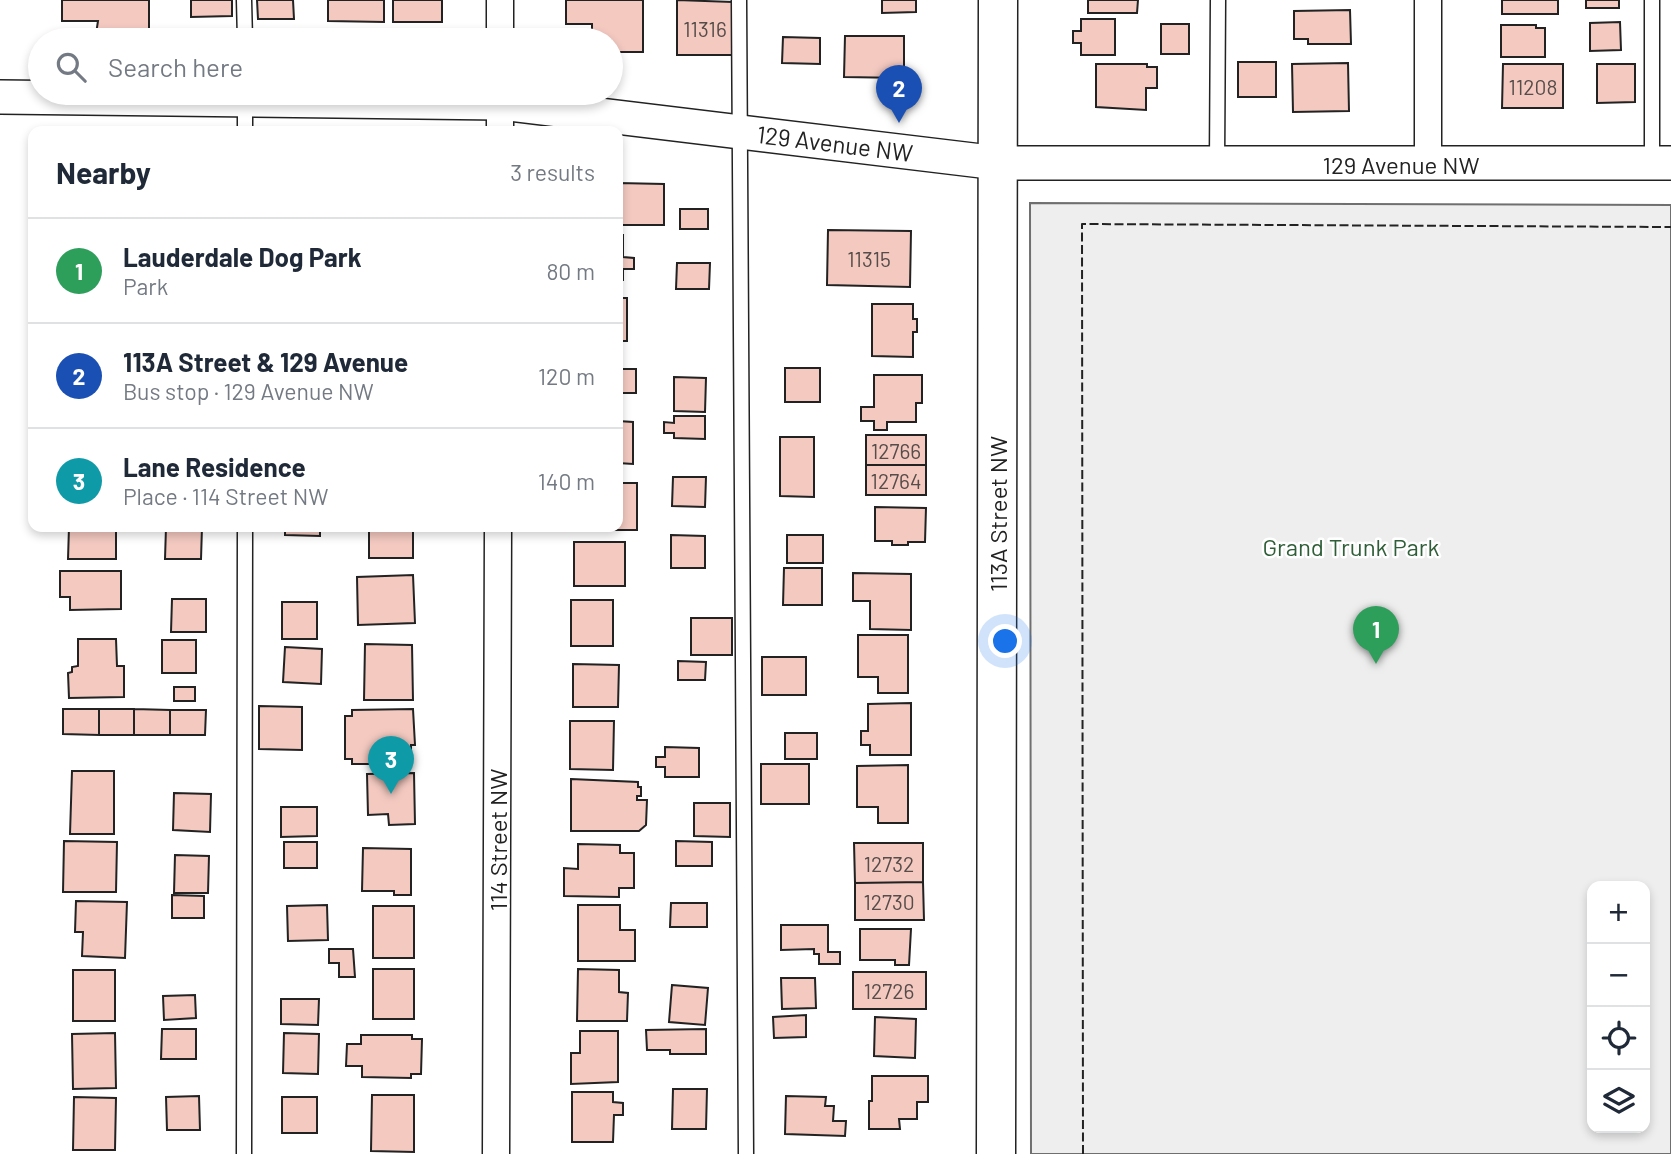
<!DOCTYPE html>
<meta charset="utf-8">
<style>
body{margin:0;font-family:Barlow,sans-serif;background:#f2f2f3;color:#1f2937}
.controls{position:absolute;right:21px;bottom:21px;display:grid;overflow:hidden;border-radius:14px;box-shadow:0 4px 10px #0003}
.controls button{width:63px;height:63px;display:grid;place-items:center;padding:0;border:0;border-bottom:2px solid #e0e1e3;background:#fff;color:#1f2937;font:35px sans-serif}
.you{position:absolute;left:1006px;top:642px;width:24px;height:24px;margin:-18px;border:5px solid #fff;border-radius:50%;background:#1a73e8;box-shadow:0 0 0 10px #1a73e833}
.badge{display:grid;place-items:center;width:46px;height:46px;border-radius:50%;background:#c62828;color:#fff;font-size:23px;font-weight:700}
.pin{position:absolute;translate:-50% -58px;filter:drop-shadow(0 2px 4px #0008)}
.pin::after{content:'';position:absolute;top:37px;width:24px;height:21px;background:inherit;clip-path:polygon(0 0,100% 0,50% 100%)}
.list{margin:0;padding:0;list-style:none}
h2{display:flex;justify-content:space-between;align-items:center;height:91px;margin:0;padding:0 28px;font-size:30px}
h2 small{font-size:23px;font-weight:400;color:#747a83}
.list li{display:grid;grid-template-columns:46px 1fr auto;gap:21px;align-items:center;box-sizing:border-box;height:105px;padding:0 28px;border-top:2px solid #e0e1e3}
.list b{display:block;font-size:26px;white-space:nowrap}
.list p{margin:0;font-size:23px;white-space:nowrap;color:#747a83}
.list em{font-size:23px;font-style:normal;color:#747a83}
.icon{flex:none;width:38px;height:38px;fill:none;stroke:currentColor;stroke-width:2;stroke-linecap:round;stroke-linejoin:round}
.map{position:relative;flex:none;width:1671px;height:1154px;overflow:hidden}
.search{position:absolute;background:#fff;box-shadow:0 4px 10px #0003;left:28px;top:28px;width:595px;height:77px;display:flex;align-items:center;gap:18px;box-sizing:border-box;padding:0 24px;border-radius:38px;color:#747a83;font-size:26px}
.panel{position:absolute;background:#fff;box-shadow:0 4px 10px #0003;left:28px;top:126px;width:595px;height:406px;border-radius:14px}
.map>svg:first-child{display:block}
</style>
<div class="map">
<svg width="1671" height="1154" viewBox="0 0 1671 1154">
<rect width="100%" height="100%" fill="#fff"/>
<path fill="#eee" stroke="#6f6f6f" stroke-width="2" fill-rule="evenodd" d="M1030,203l641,2v949h-640zM1645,886v242h-53v-242z"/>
<path fill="#f3c9c0" stroke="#222" stroke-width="2" d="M62,0h87v39l-47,1 -6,-6 2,-13h-36z
M191,0h41v16l-41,1z
M257,0h36l1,19h-36z
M328,0h56v22l-56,-1z
M393,0h49v22h-49z
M566,0h77v52h-32v-12h-15l1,-7h-5v-9h-26z
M677,0l56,2 -1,53h-55z
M882,0h34v12l-34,1z
M1088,0h50l-1,13h-49z
M1502,0h56v14h-56z
M1586,0h33v8h-33z
M1350,10l1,34h-43v-5h-14v-28z
M1081,19h34v36h-34v-12h-8v-12h8z
M1620,22l1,28 -31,1v-28z
M1161,24h28v30h-28z
M1501,25h35v3h9v29h-44z
M845,36h59v42l-60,-1z
M783,37l37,1v26l-38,-1z
M1238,62h38v35h-38z
M1348,63l1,48 -56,1 -1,-48z
M1096,64h51v3h10v21h-11v22l-50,-3z
M1503,64h60v44h-61z
M1597,64h38v38l-38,1z
M618,183l46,1v41h-46z
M680,209h28v20h-28z
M828,230l83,1 -1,56 -83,-2z
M618,235h5v22l11,1v11h-11v11h-5z
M677,263h33l-1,26h-33z
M618,298h9v43h-9z
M872,304h41v15h4v13h-4v25l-41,-1z
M618,359h4v10h14v24h-14v10h-4z
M785,368h35v34h-35z
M874,375h48v28h-6v19h-29v8h-13v-9h-13v-14h13z
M674,377l32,1 -1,34 -31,-1z
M674,416h31v23l-31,-1v-5h-10v-11l10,1z
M618,421l15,1v42l-15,-1z
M866,435h60v30h-60z
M780,437h34v60l-34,-1z
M866,465h60v30h-60z
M673,477h33l-1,30 -33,-1z
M618,483h19v47h-65v-3h46z
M875,507l51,1 -1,34h-17v3h-16v-4h-17z
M69,527h47v32h-48z
M166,527h36l-1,32h-36z
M285,527h35v9l-35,-1z
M369,527h44v31h-44z
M671,535l34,1v32h-34z
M787,535h36v28h-36z
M574,542h51v44h-51z
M784,568h38v37h-39z
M60,571h61v38l-51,1v-13h-10z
M853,573l58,1v56l-41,-1v-28h-17z
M413,575l2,48 -57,2 -1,-48z
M172,599h34v33h-35z
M571,600h42v46h-42z
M282,602h35v37h-35z
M691,618h41v37h-41z
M858,635h50v58h-30v-16h-20z
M78,639h38l1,27h7v31l-55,1 -1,-25 4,-1v-5l6,-1z
M162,640h34v33h-34z
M365,644l47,1 1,55h-49z
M285,647l37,2 -1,35 -38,-2z
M762,657h44v38h-44z
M678,661l28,1 -1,18h-27z
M573,664l46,1 -1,42h-45z
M174,687h21v14h-21z
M911,703v52h-41v-10h-9v-14h7v-27z
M259,706l43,1v43l-43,-1z
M63,709h36v26l-36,-1z
M99,709h35v26h-35z
M134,709l36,1v25h-36z
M413,709l2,36h-4v19h-59v-5h-7v-43h7v-6z
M170,710h36l-1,25h-35z
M570,721h44l-1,49 -43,-1z
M785,733h32v26h-32z
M665,747l34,1v29h-34v-10h-9v-10h9z
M761,764h48v40h-48z
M908,765v58h-30v-16h-21v-41z
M72,771h42v63h-44z
M414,773l1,51 -26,1 -1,-11 -20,1 -1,-41z
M571,779l67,3v5h3v9h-4v4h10l-1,25 -7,6h-68z
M174,793l37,1 -1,38 -37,-2z
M694,803h36v34l-36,-1z
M281,807h36v29l-36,1z
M64,841l53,1 -1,50h-53z
M676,841l36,1v24h-36z
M284,842h33v26h-33z
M854,843h69v39l-68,1z
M578,844l42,1v8h14v35h-15v9l-55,-1v-28l14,1z
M363,848l48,1v46h-17v-4h-32z
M175,855l34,1 -1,37h-34z
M923,882l1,38h-69v-37z
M172,895l32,1v22h-32z
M76,901l51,1 -2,56 -43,-2 1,-24h-8z
M671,903h36v24h-37z
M327,905l1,35 -40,1 -1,-35z
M578,905h42v25h15v31h-57z
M373,906h41v52h-41z
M781,925h47v27h12v12h-21v-10h-5v-5l-33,1z
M860,929h51l-2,36h-14v-5h-35z
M329,949h24l2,28h-16v-14h-10z
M373,969h41v50h-41z
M578,969l41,1v22l9,1 -1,28h-50z
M73,970h42v51h-42z
M853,972h73v37h-73z
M781,978h34l1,30 -34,1z
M672,985l36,3 -3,37 -36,-3z
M195,995l1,23 -32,2 -1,-24z
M281,999h38l-1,26 -37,-1z
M806,1015v22l-32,1 -1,-21z
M875,1017l41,2 -1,39 -41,-2z
M162,1029h34v30h-35z
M706,1029v25h-36v-4h-23l-1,-20z
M580,1031h38v51l-47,2v-31h9z
M115,1033l1,55 -43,1 -1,-55z
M284,1033l35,1 -1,40 -35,-1z
M361,1035h51v4h10l-1,35h-10v4l-49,-1v-11h-16l1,-22h14z
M872,1076h56v26h-11v17h-18l1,10h-31v-28h3z
M673,1089h34l-1,40h-34z
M572,1092h41v10l10,1v12h-9l-1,27h-41z
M372,1095h42v57l-43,-1z
M199,1096l1,34h-33l-1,-33z
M786,1096l40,1 -1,9h9l-1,15h13l-1,15 -60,-2z
M74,1097l42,1 -1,52h-42z
M282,1097h35v36h-35z"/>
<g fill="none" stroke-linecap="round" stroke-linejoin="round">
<defs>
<path id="service" d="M244,0l1,40
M739,0l7,1154
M245,98v33
M1217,163l1,-163
M1652,163v-163
M244,1154l1,-627"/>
<path id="minor" d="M500,0v40
M500,131v-38
M1428,164v-164
M496,1154l2,-627"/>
<path id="tertiary" d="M0,97l500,6 498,60h673"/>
<path id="secondary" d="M996,1154l2,-1154"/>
</defs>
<use href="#service" stroke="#222" stroke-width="17"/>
<use href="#minor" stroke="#222" stroke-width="29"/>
<use href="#tertiary" stroke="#222" stroke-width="36"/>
<use href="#secondary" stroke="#222" stroke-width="41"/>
<use href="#service" stroke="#fff" stroke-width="14"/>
<use href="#minor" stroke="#fff" stroke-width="26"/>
<use href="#tertiary" stroke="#fff" stroke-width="33"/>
<use href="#secondary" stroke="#fff" stroke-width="38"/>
<path stroke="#222" stroke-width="2" stroke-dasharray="9 3.5" stroke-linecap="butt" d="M1083,1154l-1,-930 589,3"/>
</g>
<g text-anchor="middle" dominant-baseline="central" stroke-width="5" stroke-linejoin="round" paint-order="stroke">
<g font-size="21" fill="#564c4a">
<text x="705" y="28">11316</text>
<text x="1533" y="86">11208</text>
<text x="869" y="258">11315</text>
<text x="896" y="450">12766</text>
<text x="896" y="480">12764</text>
<text x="889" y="863">12732</text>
<text x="889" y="901">12730</text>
<text x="889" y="990">12726</text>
</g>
<g font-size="24" fill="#222" stroke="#fff">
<text transform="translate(835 143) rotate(7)">129 Avenue NW</text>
<text x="1401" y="164">129 Avenue NW</text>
<text transform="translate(997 514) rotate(-90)">113A Street NW</text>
<text transform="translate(497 840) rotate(-90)">114 Street NW</text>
</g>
<g font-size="24" fill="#2f5e38" stroke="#fff">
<text x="1351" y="546">Grand Trunk Park</text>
</g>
</g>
</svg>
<div class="controls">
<button>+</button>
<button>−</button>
<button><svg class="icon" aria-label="locate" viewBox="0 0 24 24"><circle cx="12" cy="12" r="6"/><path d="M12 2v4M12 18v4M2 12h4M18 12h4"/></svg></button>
<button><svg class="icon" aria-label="layers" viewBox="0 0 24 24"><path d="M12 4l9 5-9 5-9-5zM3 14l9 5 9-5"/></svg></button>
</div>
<div class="you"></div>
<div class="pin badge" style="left:1376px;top:664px;background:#2e9e5b">1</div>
<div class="pin badge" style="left:899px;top:123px;background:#1a4fb4">2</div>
<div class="pin badge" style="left:391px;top:794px;background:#0f9aa8">3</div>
<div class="search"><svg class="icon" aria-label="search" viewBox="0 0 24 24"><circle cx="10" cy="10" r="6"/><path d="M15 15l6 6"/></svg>Search here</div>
<section class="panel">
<h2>Nearby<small>3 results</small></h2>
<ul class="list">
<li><span class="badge" style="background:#2e9e5b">1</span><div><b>Lauderdale Dog Park</b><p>Park</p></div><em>80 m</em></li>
<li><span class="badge" style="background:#1a4fb4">2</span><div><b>113A Street &amp; 129 Avenue</b><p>Bus stop · 129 Avenue NW</p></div><em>120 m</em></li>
<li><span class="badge" style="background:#0f9aa8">3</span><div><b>Lane Residence</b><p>Place · 114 Street NW</p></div><em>140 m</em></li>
</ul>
</section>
</div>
